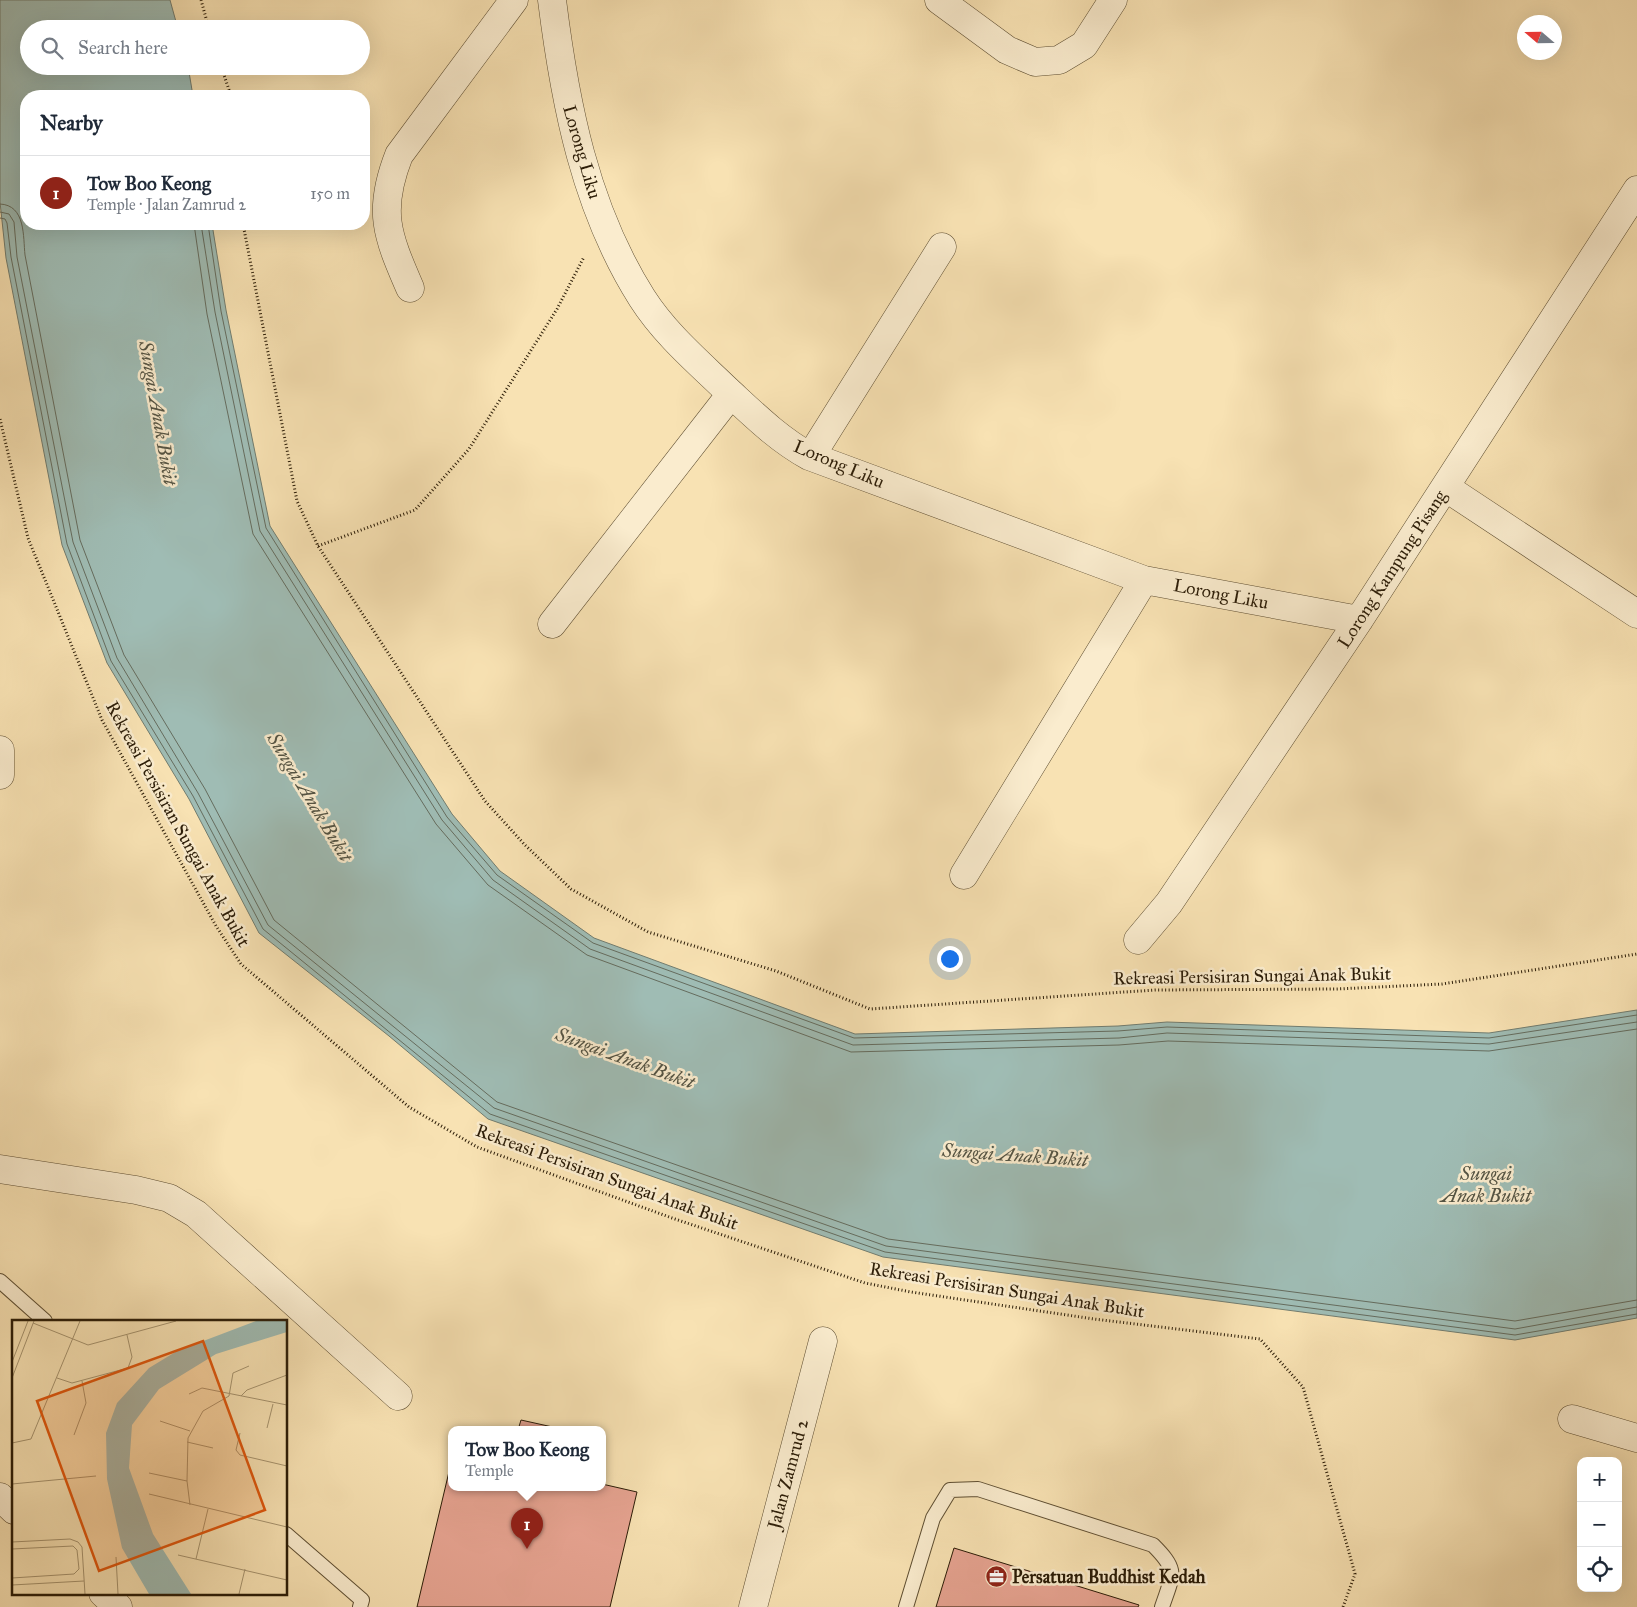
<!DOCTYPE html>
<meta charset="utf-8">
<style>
body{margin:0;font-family:"IM FELL Great Primer",serif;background:#f2f2f3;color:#1f2937}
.controls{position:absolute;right:15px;bottom:15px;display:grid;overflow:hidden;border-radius:10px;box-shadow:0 5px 20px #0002}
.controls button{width:45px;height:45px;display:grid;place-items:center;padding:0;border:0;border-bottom:1px solid #e0e1e3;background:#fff;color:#1f2937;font:25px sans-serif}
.compass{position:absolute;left:1517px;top:15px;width:45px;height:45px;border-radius:50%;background:#fff;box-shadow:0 5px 20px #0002;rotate:290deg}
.you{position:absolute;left:949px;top:958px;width:18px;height:18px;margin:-12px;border:4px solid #fff;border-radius:50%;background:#1a73e8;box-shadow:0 0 0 8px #1a73e833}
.badge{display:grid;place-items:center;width:32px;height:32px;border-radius:50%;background:#8f2418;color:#fff;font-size:16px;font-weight:700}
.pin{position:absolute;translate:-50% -41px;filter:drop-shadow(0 1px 2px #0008)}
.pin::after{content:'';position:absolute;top:26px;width:18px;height:15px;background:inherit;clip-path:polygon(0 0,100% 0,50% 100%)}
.popup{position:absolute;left:448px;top:1426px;width:158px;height:65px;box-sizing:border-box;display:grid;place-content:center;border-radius:10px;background:#fff;filter:drop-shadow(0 1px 4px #0005);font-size:16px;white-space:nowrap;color:#747a83}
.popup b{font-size:19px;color:#1f2937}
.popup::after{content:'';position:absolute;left:50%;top:100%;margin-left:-10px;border:10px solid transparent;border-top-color:#fff}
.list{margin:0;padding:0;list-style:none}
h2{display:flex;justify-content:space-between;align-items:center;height:65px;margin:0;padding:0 20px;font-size:21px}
h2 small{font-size:16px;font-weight:400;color:#747a83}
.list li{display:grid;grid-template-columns:32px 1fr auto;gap:15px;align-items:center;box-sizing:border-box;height:75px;padding:0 20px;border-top:1px solid #e0e1e3}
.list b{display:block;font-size:19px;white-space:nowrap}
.list p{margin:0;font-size:16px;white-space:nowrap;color:#747a83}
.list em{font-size:16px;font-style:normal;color:#747a83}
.icon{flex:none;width:28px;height:28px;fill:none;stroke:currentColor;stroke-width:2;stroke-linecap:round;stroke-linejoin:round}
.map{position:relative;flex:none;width:1637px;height:1607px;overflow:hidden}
.search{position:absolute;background:#fff;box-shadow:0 5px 20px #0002;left:20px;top:20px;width:350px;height:55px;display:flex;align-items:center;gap:12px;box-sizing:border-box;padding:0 18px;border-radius:28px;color:#747a83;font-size:19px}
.panel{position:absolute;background:#fff;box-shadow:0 5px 20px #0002;left:20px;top:90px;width:350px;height:140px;border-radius:20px}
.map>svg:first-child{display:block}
</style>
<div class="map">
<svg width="1637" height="1607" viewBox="0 0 1637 1607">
<rect width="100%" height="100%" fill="#f8e2b3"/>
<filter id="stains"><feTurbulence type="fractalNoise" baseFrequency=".004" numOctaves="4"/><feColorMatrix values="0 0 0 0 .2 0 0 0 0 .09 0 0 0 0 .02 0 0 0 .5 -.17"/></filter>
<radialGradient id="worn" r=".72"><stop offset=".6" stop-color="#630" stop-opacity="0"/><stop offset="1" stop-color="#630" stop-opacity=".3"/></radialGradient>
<path fill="#9fbcb4" stroke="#717c6f" d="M0,0h170l8,29h-149v37h159l5,30h-167v128h186l14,86 44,216 182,288 48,57 94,67 261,96 263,-8 49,-4 322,11 148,-23v308l-122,22 -632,-83 -395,-138 -99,-83 -130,-103 -70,-134 -82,-136 -45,-118 -56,-287 -6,-56z"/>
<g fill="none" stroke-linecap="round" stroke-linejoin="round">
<path stroke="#656c5e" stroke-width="1" d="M0,204c26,1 23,33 25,51l55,285 44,115 81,134 69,131 223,182 391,137 627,82 122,-21
M0,212l9,2 5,8 3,35 56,285 44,116 81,135 70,132 226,183 392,138 629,83 122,-22
M0,218l5,1 2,4 4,34 56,287 44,117 82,135 70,133 227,185 395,138 630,83 122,-21
M194,224l13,90 46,220 183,290 52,61 99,70 264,97 268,-7 49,-4 321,10 148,-22
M201,224l14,88 45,219 182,289 51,60 97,69 263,96 266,-7 48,-5 322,11 148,-22
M208,224l13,87 45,217 181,289 50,58 96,68 261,95 264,-7 49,-4 322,11 148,-23"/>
</g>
<path fill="#e7a492" stroke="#2b1c07" d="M521,1420l45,10h-48z
M452,1459v29h150v-4l35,8 -27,115h-193z
M954,1548l185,57 -1,2h-202z"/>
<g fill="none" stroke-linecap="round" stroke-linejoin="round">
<defs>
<path id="lane" d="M0,1281l45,40
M286,1534l76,66 -2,7
M906,1607l27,-89 17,-28 28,-1 175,56c26,26 20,29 9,62"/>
<path id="street" d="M552,0c13,104 33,208 90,298 23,36 55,63 85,92 26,24 51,49 82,66l335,124 215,40
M939,0l68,50 28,12 24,-2 25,-15 29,-45
M410,288c-23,-53 -33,-77 -11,-133l115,-155
M811,456l131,-209
M1445,487l192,127
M552,624l179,-230
M0,750v25
M964,875l180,-295
M1138,940l31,-37 190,-283 278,-430
M0,1169l136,21 33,8 27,16 202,182
M1572,1419l65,19
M0,1497l14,13
M103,1593l15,14
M753,1607l70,-266"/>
</defs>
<use href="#lane" stroke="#5e4e32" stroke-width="16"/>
<use href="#street" stroke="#5e4e32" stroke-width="29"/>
<path stroke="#2b1c07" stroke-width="3" stroke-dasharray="1 2.5" stroke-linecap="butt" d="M201,0l8,29
M221,66l10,30
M243,224l54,277 21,45 167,255 39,43 47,45 77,43 128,39 94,38 285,-19 182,-1 105,-5 195,-30
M0,419l28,119 74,182 114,206 25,38 168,143 68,40 195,71 193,65 46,9 183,27 166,20 43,48 52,187 -12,33
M318,546l97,-36 54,-61 88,-140 27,-52"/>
<use href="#lane" stroke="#faecce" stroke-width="14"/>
<use href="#street" stroke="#faecce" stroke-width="28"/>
</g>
<defs>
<symbol id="office-disc" viewBox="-11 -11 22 22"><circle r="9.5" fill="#8f2418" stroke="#faecce"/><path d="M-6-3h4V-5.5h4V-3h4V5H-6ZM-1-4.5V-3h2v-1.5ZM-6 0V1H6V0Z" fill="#fff"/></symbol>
</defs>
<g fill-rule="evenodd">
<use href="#office-disc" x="984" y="1564" width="25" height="25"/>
</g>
<g text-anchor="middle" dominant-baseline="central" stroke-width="5" stroke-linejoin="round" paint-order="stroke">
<g font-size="18" fill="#2b1c07" stroke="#faecce">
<text transform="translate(582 152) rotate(74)">Lorong Liku</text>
<text transform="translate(839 464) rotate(23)">Lorong Liku</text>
<text transform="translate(1392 569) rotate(-57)">Lorong Kampung Pisang</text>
<text transform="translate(1221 594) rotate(11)">Lorong Liku</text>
<text transform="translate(178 824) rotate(61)">Rekreasi Persisiran Sungai Anak Bukit</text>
<text transform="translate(1252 976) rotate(-1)">Rekreasi Persisiran Sungai Anak Bukit</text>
<text transform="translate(607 1177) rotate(20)">Rekreasi Persisiran Sungai Anak Bukit</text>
<text transform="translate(1007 1290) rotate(9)">Rekreasi Persisiran Sungai Anak Bukit</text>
<text transform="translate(788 1474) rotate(-75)">Jalan Zamrud 2</text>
</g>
<g font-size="18" font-weight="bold" fill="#2b1c07" stroke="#faecce" text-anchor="start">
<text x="1012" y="1577">Persatuan Buddhist Kedah</text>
</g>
<g font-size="19" font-style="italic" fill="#545444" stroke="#faecce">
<text transform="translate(158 413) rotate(80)">Sungai Anak Bukit</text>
<text transform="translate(310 797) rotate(59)">Sungai Anak Bukit</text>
<text transform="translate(625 1058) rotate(20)">Sungai Anak Bukit</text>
<text transform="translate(1015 1155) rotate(4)">Sungai Anak Bukit</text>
<text x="1486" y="1173">Sungai<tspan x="1486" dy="22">Anak Bukit</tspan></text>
</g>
</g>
<g transform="translate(12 1320)">
<rect width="275" height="275" fill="#f8e2b3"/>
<path d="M244,1h31v11l-71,22 -57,35 -27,36 -3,43 24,66 38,60h-42l-27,-46 -15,-69 -1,-46 11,-30 32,-35 28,-17z" fill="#9fbcb4"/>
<path fill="none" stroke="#a6936e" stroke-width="1" d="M21,3l55,22 88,-24M0,42l16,-41M0,58l22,-57M45,58l15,5 56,-15 4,-11 -5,-22M177,74l13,-6 85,17M217,76l4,-23 16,-7M229,76l6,-6 40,-15M148,101l30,10M255,108l6,-24M228,113l-4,17 4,5 47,11M62,115l12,-32 -4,-22M175,122l26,6M0,123l19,-4 49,-118M137,153l38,8M0,164l84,-8M137,174l138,33M178,185l-3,-24 1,-43 15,-27 26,-15M0,222l58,-3 8,3 4,5 3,47M0,229l61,-3 4,4 2,19 -5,5 -62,4M166,235l109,25M104,237l2,37M184,239l12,-50M0,265l72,-4M227,274l6,-25"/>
<path fill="#df560c" fill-opacity="0.15" stroke="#df560c" stroke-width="2.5" d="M191,21l62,169 -166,61 -62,-170z"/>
<rect width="275" height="275" fill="none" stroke="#2b1c07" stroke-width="2.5"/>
</g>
<rect width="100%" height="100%" filter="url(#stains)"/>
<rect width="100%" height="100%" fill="url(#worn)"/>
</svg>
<div class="controls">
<button>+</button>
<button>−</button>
<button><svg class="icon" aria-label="locate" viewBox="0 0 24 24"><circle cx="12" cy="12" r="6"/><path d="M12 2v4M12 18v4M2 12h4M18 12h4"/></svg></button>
</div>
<svg class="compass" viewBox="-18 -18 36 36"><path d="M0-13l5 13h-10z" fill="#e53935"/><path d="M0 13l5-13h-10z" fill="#747a83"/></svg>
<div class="you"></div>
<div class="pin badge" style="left:527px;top:1549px">1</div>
<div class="popup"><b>Tow Boo Keong</b>Temple</div>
<div class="search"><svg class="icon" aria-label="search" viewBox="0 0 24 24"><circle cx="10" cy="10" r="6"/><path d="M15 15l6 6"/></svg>Search here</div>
<section class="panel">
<h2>Nearby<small></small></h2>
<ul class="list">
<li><span class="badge">1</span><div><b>Tow Boo Keong</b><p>Temple · Jalan Zamrud 2</p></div><em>150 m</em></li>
</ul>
</section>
</div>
